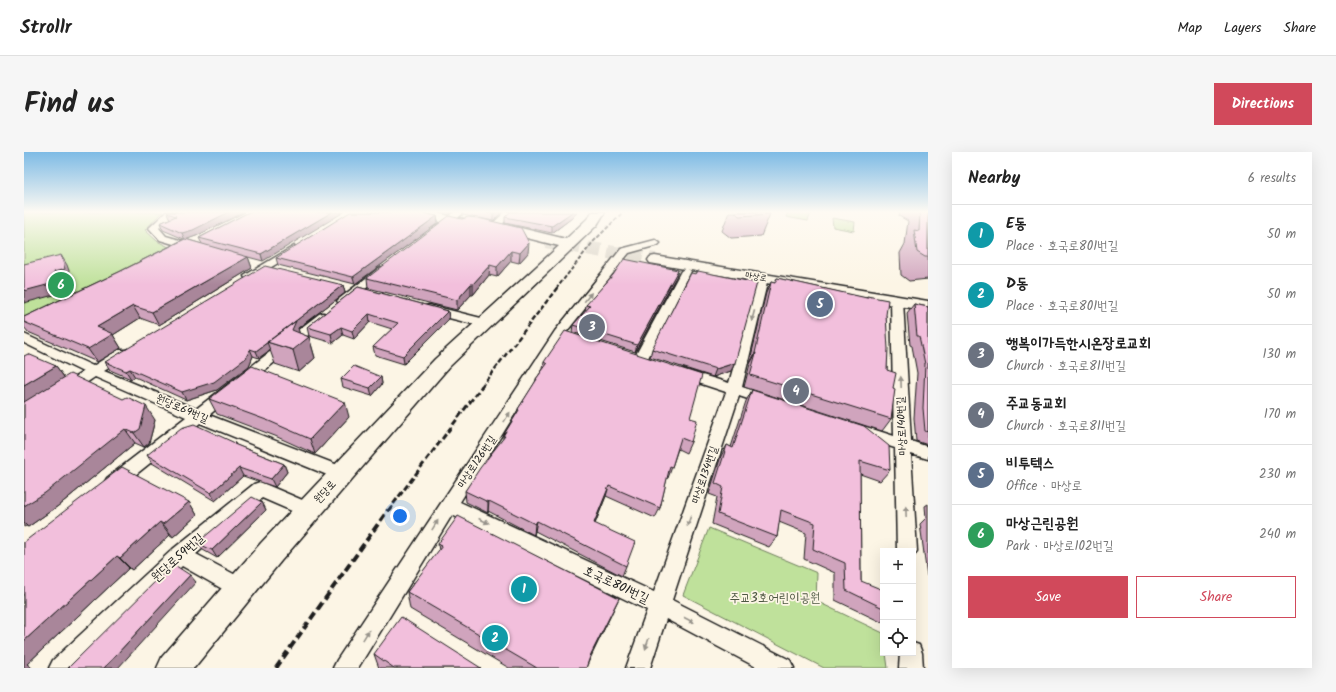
<!DOCTYPE html>
<meta charset="utf-8">
<style>
body{margin:0;font-family:Kalam,"Poor Story",sans-serif;background:#f6f6f6;color:#222}
.controls{position:absolute;right:12px;bottom:12px;display:grid;overflow:hidden;border-radius:0px;box-shadow:0 4px 16px #0002}
.controls button{width:36px;height:36px;display:grid;place-items:center;padding:0;border:0;border-bottom:1px solid #e0e0e0;background:#fff;color:#222;font:20px sans-serif}
.you{position:absolute;left:376px;top:364px;width:14px;height:14px;margin:-10px;border:3px solid #fff;border-radius:50%;background:#1a73e8;box-shadow:0 0 0 6px #1a73e833}
.badge{display:grid;place-items:center;width:26px;height:26px;border-radius:50%;background:#d1495b;color:#fff;font-size:13px;font-weight:700}
.pin{position:absolute;translate:-50% -50%;border:2px solid #fff;box-shadow:0 1px 4px #0006}
.list{margin:0;padding:0;list-style:none}
h2{display:flex;justify-content:space-between;align-items:center;height:52px;margin:0;padding:0 16px;font-size:17px}
h2 small{font-size:13px;font-weight:400;color:#767676}
.list li{display:grid;grid-template-columns:26px 1fr auto;gap:12px;align-items:center;box-sizing:border-box;height:60px;padding:0 16px;border-top:1px solid #e0e0e0}
.list b{display:block;font-size:15px;white-space:nowrap}
.list p{margin:0;font-size:13px;white-space:nowrap;color:#767676}
.list em{font-size:13px;font-style:normal;color:#767676}
.actions{display:flex;gap:8px;padding:12px 16px}
.actions a{flex:1;padding:9px 0;border:1px solid #d1495b;border-radius:0px;text-align:center;font-size:14px;color:#d1495b}
.actions .main{background:#d1495b;color:#fff}
.icon{flex:none;width:22px;height:22px;fill:none;stroke:currentColor;stroke-width:2;stroke-linecap:round;stroke-linejoin:round}
.map{position:relative;flex:none;width:904px;height:516px;overflow:hidden;border-radius:0px}
header{display:flex;align-items:center;gap:24px;box-sizing:border-box;height:56px;padding:0 20px;background:#fff;border-bottom:1px solid #e0e0e0}
header strong{font-size:19px}
nav{display:flex;gap:22px;margin-inline-start:auto;font-size:14px}
.intro{display:flex;align-items:center;justify-content:space-between;box-sizing:border-box;height:96px;padding:0 24px}
h1{margin:0;font-size:28px}
.button{padding:10px 18px;border-radius:0px;background:#d1495b;color:#fff;font-size:14px;font-weight:700}
main{display:flex;gap:24px;padding:0 24px}
aside{flex:1;background:#fff;border-radius:0px;box-shadow:0 4px 16px #0002}
.map>svg:first-child{display:block}
</style>
<header>
<strong>Strollr</strong>
<nav><a>Map</a><a>Layers</a><a>Share</a></nav>
</header>
<div class="intro"><h1>Find us</h1><a class="button">Directions</a></div>
<main>
<div class="map">
<svg width="904" height="516" viewBox="0 0 904 516">
<rect width="100%" height="100%" fill="#fcf5e5"/>
<filter id="ink" filterUnits="userSpaceOnUse"><feTurbulence type="fractalNoise" baseFrequency=".025" numOctaves="2"/><feDisplacementMap in="SourceGraphic" scale="8" xChannelSelector="R" yChannelSelector="G"/><feConvolveMatrix kernelMatrix="1 2 1 2 8 2 1 2 1" color-interpolation-filters="sRGB"/></filter>
<g filter="url(#ink)">
<path fill="#bfe19b" stroke="#6e7e5c" d="M0,60h139l-3,2 -15,16 12,11 14,7 -147,73z
M764,60h21l2,1 -3,8 -22,-4z
M808,66l23,4 -1,9 -21,-4z
M685,376l108,45 -1,28 67,32v20h3l2,15h-64l-141,-73z"/>
<g fill="none" stroke-linecap="round" stroke-linejoin="round">
<path stroke="#dad4c7" stroke-width="14" stroke-dasharray="14 7" stroke-linecap="butt" d="M522,89l109,19"/>
<defs>
<path id="street" d="M142,60h10l-17,16 7,8 35,10 1,2 -1,2 -4,1 -37,-11 -11,-12z
M431,60h10l-23,18h-6l-2,-2 2,-2z
M481,60h10l-17,16h-6l-2,-2 2,-2z
M631,88l5,3 -2,2 -29,8 -65,82 -104,167 194,90 72,-200 -49,-16 -2,-3 2,-3 5,-1 47,14 29,-104 1,-2h8l1,2 -26,108 32,10 2,4 -2,4 -5,1 -30,-10 -67,204 118,60 4,8h-36l-92,-49 -16,49h-24l21,-58 -195,-95 -94,153h-25l4,-8 218,-329 66,-82z
M270,94l4,1 1,2 -1,2 -45,27h-8l-1,-2z
M359,115l5,3 -1,2 -40,31h-8l-2,-2 2,-2 40,-31z
M662,116l5,3 -44,89 -2,3 -5,1 -5,-1 -2,-3 48,-89z
M873,146l4,1 2,2 8,140 17,6v12l-17,-5 6,97 -4,6v-6h-16l-2,-103 -44,-14 -2,-4 2,-4 6,-2 37,12 -3,-135 2,-2z
M405,153l60,15 2,3 -2,3 -4,1 -60,-15 -2,-3 2,-3z
M299,161l4,1 2,3 -2,3 -118,95 139,54 3,5 -3,5 -6,2 -142,-58 -81,65 -6,2 -6,-2 -3,-5 3,-5 79,-61 -91,-40c-10,6 -24,20 -36,16l-2,-3 2,-3 24,-15 -59,-29v-9l69,32 25,-16h10l2,3 -2,3 -24,15 92,38 123,-95z
M236,330l54,23 3,5 -3,5 -6,3 -46,-20 -66,56 51,27 3,7 -3,7 -7,3 -7,-3 -51,-29 -104,102h-29l4,-8 120,-111 81,-65z
M889,491l6,2 3,8 1,15h-24l1,-15h13z"/>
<path id="secondary" d="M383,60h25l46,10 1,3 -1,3 -5,1 -64,-14z
M568,60h13l-8,13 -148,142 -168,194 -87,107h-37l5,-11 99,-114 174,-184 124,-113 -68,-17 -1,-3 1,-3 5,-1 70,17 21,-20z
M631,104l273,45v10l-278,-48 -2,-3 2,-3z"/>
</defs>
<use href="#street" stroke="#1c1c1c" stroke-width="3"/>
<use href="#secondary" stroke="#1c1c1c" stroke-width="3"/>
<use href="#street" fill="#fcf5e5" fill-rule="evenodd"/>
<use href="#secondary" fill="#fcf5e5" fill-rule="evenodd"/>
<path stroke="#1c1c1c" stroke-width="2" stroke-dasharray="4 2" stroke-linecap="butt" d="M532,137l37,-47 30,-30"/>
<path stroke="#1c1c1c" stroke-width="2.5" stroke-dasharray="5 2.5" stroke-linecap="butt" d="M457,235l76,-99"/>
<path stroke="#1c1c1c" stroke-width="3" stroke-dasharray="6 3" stroke-linecap="butt" d="M364,359l94,-125"/>
<path stroke="#1c1c1c" stroke-width="4" stroke-dasharray="8 4" stroke-linecap="butt" d="M252,516l112,-158"/>
</g>
<path fill="#d0a4bd" stroke="#1c1c1c" d="M221,60l-49,24 -10,3 16,5 -3,-6 50,-26 14,49 -15,-4 4,11 -93,57 -19,-7 -27,17 8,13 -24,14 -69,-30 -4,-5v-10l95,-45 65,-33 -21,-9 -3,-7 10,-4 -3,-6z
M410,60h18l-2,1z
M439,60h39l-9,9 -13,-3 48,35 -9,10 -8,-2 -14,16 -8,-2 -16,20h-2l-14,15 -89,-22 -1,-10 95,-59 15,-1 -14,-3z
M705,60h40l1,2 -9,22 -30,2 -9,-7z
M876,60h28v67l-19,2 -8,-6 -1,-22 5,-9 3,-23 -9,-5z
M413,64l1,7 -83,61 -77,-19 -2,-7z
M481,65l67,1 -20,15 -47,-10z
M654,118l-2,7 -41,75 -63,-20 1,-7 12,-13 1,-7z
M753,126l88,20 2,-2 19,19 1,55 6,18 -2,31 -9,12 -138,-44 6,-23 -1,1 17,-72 5,-11 3,1z
M319,133l2,8 -47,35 1,5 10,4 6,21 -16,14 -24,-8 -5,-14 -11,8 -6,-2 -4,10 -32,24 -31,10 -51,-23 -4,2 -21,-9 -5,-8z
M334,135l90,24 1,8 -45,45 -29,-9 -2,-8 19,-18 -22,-7 -16,17 -11,-4 -10,8 -24,-7 -2,-9z
M890,152l14,3v138l-12,-4 -2,-23 3,-45 -5,-27 -2,-1 -3,-32z
M628,197l83,14 -4,8 -18,6 -63,-20z
M0,204l32,10 9,12 90,42 -6,23 -5,4 -9,-4 -77,63 -30,21 -2,-1 -2,1z
M520,210l146,56 1,24 -5,11 -8,-4 -6,18 -4,11h-1l-7,30 -5,10 -49,-22 -11,28 31,42 -4,10 -87,-45 -1,4 -46,-24v2l-22,-11 -1,-11 38,-52v-3l14,-24 1,-3 17,-26 1,-4 7,-10z
M357,225l1,7 -10,12 -29,-9 -2,-8z
M728,238l138,80 -10,11 -20,-7 1,107 22,27v13l-2,1 -46,-22v-27l-31,-14 2,-26 -27,-11 -2,15 -8,10 -57,-23 5,-27 -8,-3 12,-38 6,-11 4,2 15,-46z
M185,247l140,18 -34,37 -40,-18 -58,-22z
M211,291l1,2 48,19 3,8 -12,15 -32,-11 -28,25 -63,-38 -5,-8z
M165,350l8,13 -24,22 -3,-2 -38,35 -3,-2 -102,96 5,4h-8v-126z
M238,350l4,8 -49,48 -14,-8 -6,-7z
M904,352v72h-1l-7,-52 6,-6 -1,-12z
M414,392l173,71 -22,46 -3,7h-77l-99,-59 -3,-17 32,-41z
M350,502l107,14h-102z"/>
<path fill="#a9869a" stroke="#1c1c1c" d="M205,60h16l-49,24 -11,4 -3,-7z
M308,60h12l-81,49 -2,-7z
M472,60h6l-9,9v-7z
M548,60h5l-5,6 -20,15v-7z
M413,64l1,7 -83,61 -2,-7z
M505,91l-1,10 -9,10 1,-10z
M487,99v10l-14,16v-10z
M37,103l6,10 5,14 -11,3 4,10 -41,11v-12l30,-19z
M224,105l4,11 -93,57 -7,-13z
M466,113l-1,10 -16,20v-11z
M654,118l-2,7 -41,75 2,-7z
M447,132v11l-14,15v-10z
M319,133l2,8 -47,35 4,14 7,-5 6,21 -16,14 -6,-22 -26,-8 3,8 -11,8 -3,-7z
M109,154l7,12 -27,17 8,13 -24,14 -9,-13 9,-22z
M424,159l1,8 -45,45 -1,-8z
M345,162l1,8 -16,17 -2,-8z
M317,175l2,8 -10,8 -2,-9z
M226,197l3,7 -4,10 -32,24 -31,10 -4,-8z
M731,201h1l-6,11 -1,1z
M711,211l-4,8 -18,6 3,-8z
M32,214l10,14 -42,25v-20z
M106,217l5,8 -4,2 -5,-8z
M357,225l1,7 -10,12 -2,-8z
M321,250l4,15 -34,37 -5,-15z
M122,254l9,14 -6,23 -5,4 -10,-14z
M101,277l10,14 -77,63 -30,21 -4,-4v-17z
M260,312l3,8 -12,15 -4,-8z
M215,316l4,8 -28,25 -4,-8z
M585,334l-3,10 -15,37 3,-10z
M465,349l-1,10v2v-11z
M165,350l8,13 -24,22 -10,-13z
M238,350l4,8 -49,48 -5,-8z
M513,369l-2,10 -1,4 1,-11z
M136,370l10,13 -38,35 -12,-12z
M93,404l12,12 -102,96 5,4h-8v-27z
M166,423l6,7 -78,86h-14z
M595,446l-8,17 -26,53 6,-14z"/>
<path fill="#f2bfdc" stroke="#1c1c1c" d="M144,60h61l-36,18 -11,3 -22,-10 16,-7 -9,-3z
M225,60h83l-71,42 -62,-16z
M326,60h69l18,4 -84,61 -77,-19z
M459,60h13l-3,2z
M486,60h62l-20,14 -47,-9z
M711,60h34l1,2 -31,2z
M896,60h8v45h-3l-8,-5 -3,-22 5,1z
M425,64l13,3 6,-2 10,1 43,10 8,15 -9,10 -9,-2 -14,16 -7,-2 -17,19h-2l-14,16 -90,-22z
M161,87l63,18 -96,55 -19,-6 -36,21 16,7 -25,15 -64,-27v-5l95,-45z
M37,103l4,14 -11,3 4,10 -34,9v-27z
M600,107l54,11 -41,75 -64,-20 17,-19 -4,-1 27,-30z
M241,114l78,19 -87,66 -6,-2 -4,9 -32,24 -32,10 -52,-23 -4,2 -21,-9z
M674,119l59,12 -22,80 -19,6 -64,-20 39,-76 5,1z
M753,126l90,20v-2l21,4 -2,15 2,34 -1,21 9,3 -3,15 2,1 -4,30 -141,-44 6,-22h-1l16,-71 4,1z
M334,135l90,24 -45,45 -30,-9 25,-24 -29,-9 -17,17 -11,-4 -10,7 -24,-7z
M890,152l14,3v125l-3,-1 -2,-23 2,-44 -6,-28h-2z
M272,169l-4,9 17,7 -16,13 -26,-8z
M541,179l137,44 -12,43 7,2 -6,22 -10,-4 -9,29 -2,-1 -10,42 -51,-22 -15,37 41,19 -9,24 -89,-45 -2,3 -46,-23 -1,1 -23,-11 15,-23 25,-32h-2l16,-26 -1,-1 19,-30h-1l11,-15 -3,-2z
M4,202l28,12 -32,19v-29z
M228,214l93,36 -35,37 -41,-18 -60,-22z
M330,214l27,11 -11,11 -29,-9z
M46,222l53,25 4,-2 19,9 -6,23 -6,4 -9,-4 -80,64 -21,13v-104z
M728,238l112,36 25,20 1,24 -30,-9 1,120 22,9v18l-37,-18 -1,-27 -32,-14 2,-26 -34,-13 -4,27 -59,-23 5,-27 -8,-4 12,-38 6,3z
M170,272l41,19 -1,1 50,20 -13,15 -32,-11 -28,25 -64,-38 34,-27z
M98,315l67,35 -26,22 -3,-2 -40,36 -3,-2 -93,85v-99z
M228,345l10,5 -50,48 -15,-7z
M434,364l161,82 -28,56 -5,14h-49l-130,-76 35,-46 -4,-2z
M149,412l17,11 -86,93h-36z
M377,465l80,51h-87l-20,-14z"/>
<defs><path id="oneway-solid" d="M-6-.8H1V-3.2L6.5 0L1 3.2V.8H-6Z"/></defs>
<g fill="#97938b">
<use href="#oneway-solid" transform="translate(564 145) rotate(-52)"/>
<use href="#oneway-solid" transform="translate(729 164) rotate(105)"/>
<use href="#oneway-solid" transform="translate(877 230) rotate(-92)"/>
<use href="#oneway-solid" transform="translate(483 265) rotate(-58)"/>
<use href="#oneway-solid" transform="translate(882 360) rotate(-92)"/>
<use href="#oneway-solid" transform="translate(460 369) rotate(25)"/>
<use href="#oneway-solid" transform="translate(665 369) rotate(109)"/>
<use href="#oneway-solid" transform="translate(411 373) rotate(-58)"/>
<use href="#oneway-solid" transform="translate(665 468) rotate(27)"/>
<use href="#oneway-solid" transform="translate(342 483) rotate(-58)"/>
<use href="#oneway-solid" transform="translate(623 492) rotate(109)"/>
</g>
</g>
<linearGradient id="sky" x2="0" y2="1"><stop stop-color="#7ebbe5"/><stop offset="0.45" stop-color="#fefaf3"/><stop offset="1" stop-color="#fefaf3" stop-opacity="0"/></linearGradient>
<rect width="904" height="133" fill="url(#sky)"/>
<g text-anchor="middle" dominant-baseline="central" stroke-width="3.5" stroke-linejoin="round" paint-order="stroke">
<g font-size="9" fill="#1c1c1c" stroke="#fcf5e5">
<text transform="translate(732 125) rotate(10)">마상로</text>
</g>
<g font-size="11" fill="#1c1c1c" stroke="#fcf5e5">
<text transform="translate(158 257) rotate(23)">원당로69번길</text>
<text transform="translate(878 274) rotate(-92)">마상로140번길</text>
<text transform="translate(453 310) rotate(-56)">마상로126번길</text>
<text transform="translate(681 323) rotate(-71)">마상로134번길</text>
<text transform="translate(301 340) rotate(-47)">원당로</text>
</g>
<g font-size="13" fill="#1c1c1c" stroke="#fcf5e5">
<text transform="translate(154 406) rotate(-42)">원당로59번길</text>
<text transform="translate(592 433) rotate(25)">호국로801번길</text>
</g>
<g font-size="13" fill="#4d5742" stroke="#fcf5e5">
<text x="751" y="446">주교3호어린이공원</text>
</g>
</g>
</svg>
<div class="controls">
<button>+</button>
<button>−</button>
<button><svg class="icon" aria-label="locate" viewBox="0 0 24 24"><circle cx="12" cy="12" r="6"/><path d="M12 2v4M12 18v4M2 12h4M18 12h4"/></svg></button>
</div>
<div class="you"></div>
<div class="pin badge" style="left:500px;top:437px;background:#0f9aa8">1</div>
<div class="pin badge" style="left:471px;top:486px;background:#0f9aa8">2</div>
<div class="pin badge" style="left:568px;top:175px;background:#6b7280">3</div>
<div class="pin badge" style="left:772px;top:239px;background:#6b7280">4</div>
<div class="pin badge" style="left:796px;top:152px;background:#5c6f8a">5</div>
<div class="pin badge" style="left:37px;top:133px;background:#2e9e5b">6</div>
</div>
<aside>
<h2>Nearby<small>6 results</small></h2>
<ul class="list">
<li><span class="badge" style="background:#0f9aa8">1</span><div><b>E동</b><p>Place · 호국로801번길</p></div><em>50 m</em></li>
<li><span class="badge" style="background:#0f9aa8">2</span><div><b>D동</b><p>Place · 호국로801번길</p></div><em>50 m</em></li>
<li><span class="badge" style="background:#6b7280">3</span><div><b>행복이가득한시온장로교회</b><p>Church · 호국로811번길</p></div><em>130 m</em></li>
<li><span class="badge" style="background:#6b7280">4</span><div><b>주교동교회</b><p>Church · 호국로811번길</p></div><em>170 m</em></li>
<li><span class="badge" style="background:#5c6f8a">5</span><div><b>비투텍스</b><p>Office · 마상로</p></div><em>230 m</em></li>
<li><span class="badge" style="background:#2e9e5b">6</span><div><b>마상근린공원</b><p>Park · 마상로102번길</p></div><em>240 m</em></li>
</ul>
<div class="actions"><a class="main">Save</a><a>Share</a></div>
</aside>
</main>
